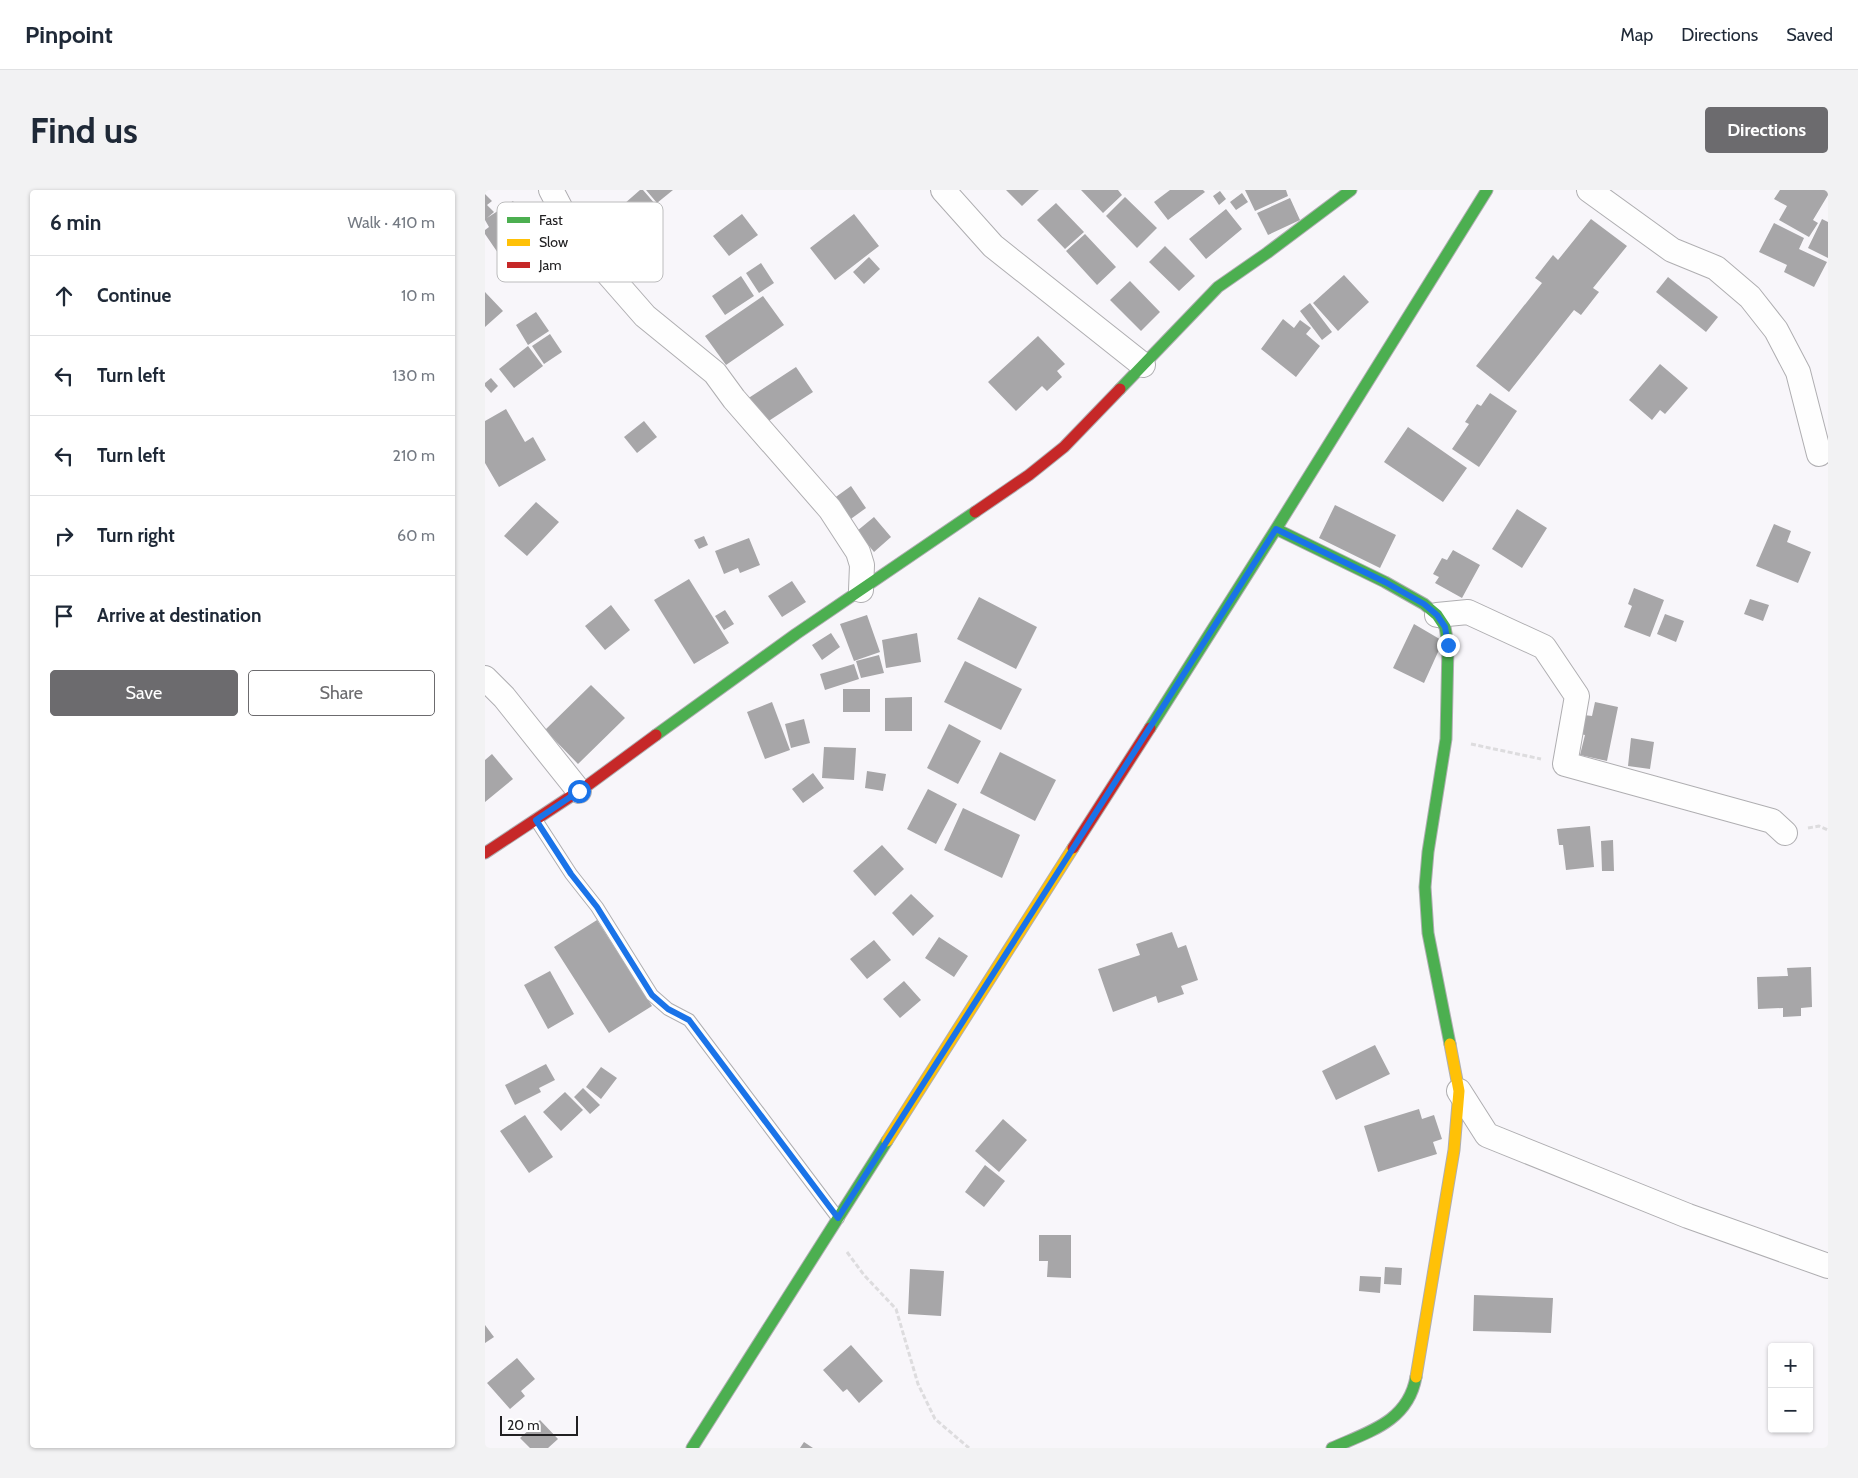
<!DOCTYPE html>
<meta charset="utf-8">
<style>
body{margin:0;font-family:Cabin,sans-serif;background:#f2f2f3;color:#1f2937}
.controls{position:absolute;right:15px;bottom:15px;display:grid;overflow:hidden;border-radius:5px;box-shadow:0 1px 4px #0004}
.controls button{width:45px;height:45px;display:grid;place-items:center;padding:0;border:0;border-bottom:1px solid #e0e1e3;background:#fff;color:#1f2937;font:25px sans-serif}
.scale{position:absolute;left:15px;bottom:12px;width:78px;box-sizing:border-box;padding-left:5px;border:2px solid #212022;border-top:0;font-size:14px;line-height:18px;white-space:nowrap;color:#212022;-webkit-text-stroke:4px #fff;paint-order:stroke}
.stop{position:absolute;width:15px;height:15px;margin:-11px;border:4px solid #1a73e8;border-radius:50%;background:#fff}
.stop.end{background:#1a73e8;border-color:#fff;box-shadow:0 1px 5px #0008}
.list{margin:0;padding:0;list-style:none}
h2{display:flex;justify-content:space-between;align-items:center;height:65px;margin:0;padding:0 20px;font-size:21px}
h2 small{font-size:16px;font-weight:400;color:#747a83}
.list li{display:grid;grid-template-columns:32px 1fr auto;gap:15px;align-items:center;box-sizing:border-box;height:80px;padding:0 20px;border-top:1px solid #e0e1e3}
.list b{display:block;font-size:19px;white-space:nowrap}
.list em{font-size:16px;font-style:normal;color:#747a83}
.actions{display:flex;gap:10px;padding:15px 20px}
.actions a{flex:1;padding:11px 0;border:1px solid #6c6b6e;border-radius:5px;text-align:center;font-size:18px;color:#6c6b6e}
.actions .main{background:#6c6b6e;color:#fff}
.icon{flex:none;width:28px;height:28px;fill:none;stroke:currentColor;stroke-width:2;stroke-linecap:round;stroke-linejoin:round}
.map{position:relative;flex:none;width:1343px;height:1258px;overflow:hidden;border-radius:5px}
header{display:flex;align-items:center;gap:30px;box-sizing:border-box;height:70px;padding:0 25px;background:#fff;border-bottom:1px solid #e0e1e3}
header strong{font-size:24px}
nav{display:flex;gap:28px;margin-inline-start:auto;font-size:18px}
.intro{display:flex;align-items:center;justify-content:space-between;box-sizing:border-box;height:120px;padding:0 30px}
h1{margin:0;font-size:35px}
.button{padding:12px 22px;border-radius:5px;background:#6c6b6e;color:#fff;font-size:18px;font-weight:700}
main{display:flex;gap:30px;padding:0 30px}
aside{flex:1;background:#fff;border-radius:5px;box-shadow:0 1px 4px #0004}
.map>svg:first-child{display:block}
</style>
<header>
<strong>Pinpoint</strong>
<nav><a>Map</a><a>Directions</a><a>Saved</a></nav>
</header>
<div class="intro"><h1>Find us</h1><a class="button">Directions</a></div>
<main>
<aside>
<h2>6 min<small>Walk · 410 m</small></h2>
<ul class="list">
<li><svg class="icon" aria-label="ahead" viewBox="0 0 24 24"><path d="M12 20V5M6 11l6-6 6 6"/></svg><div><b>Continue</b></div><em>10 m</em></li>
<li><svg class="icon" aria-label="left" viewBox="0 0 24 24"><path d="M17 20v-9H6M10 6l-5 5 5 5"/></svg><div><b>Turn left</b></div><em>130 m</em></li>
<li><svg class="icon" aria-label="left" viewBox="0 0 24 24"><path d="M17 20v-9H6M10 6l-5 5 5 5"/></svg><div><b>Turn left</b></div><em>210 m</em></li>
<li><svg class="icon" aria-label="right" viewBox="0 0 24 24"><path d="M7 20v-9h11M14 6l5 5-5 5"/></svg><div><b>Turn right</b></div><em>60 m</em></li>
<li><svg class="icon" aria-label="arrive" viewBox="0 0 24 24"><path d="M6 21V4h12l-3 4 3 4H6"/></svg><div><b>Arrive at destination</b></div></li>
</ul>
<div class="actions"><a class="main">Save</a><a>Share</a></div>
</aside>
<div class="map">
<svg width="1343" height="1258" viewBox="0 0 1343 1258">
<rect width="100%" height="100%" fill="#f8f6fa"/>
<path fill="#a7a6a8" d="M155,0h3l13,15 -34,29 -14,-16z
M161,0h27l-16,13z
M521,0h33l-17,16z
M596,0h37l4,5 -19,18z
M685,0h33l2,2 -37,28 -14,-18z
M760,0h41l2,6 -33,15z
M1295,0h48v5l-15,25 5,3 -9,14 -30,-17 8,-14 -13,-7z
M735,1l6,8 -7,6 -6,-9z
M757,3l6,9 -12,8 -6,-8z
M0,4l7,7 -5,4 7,7 -7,6 26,-17 5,7 9,-6 15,22 -44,29 -13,-19v-4l4,-3 -4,-7z
M640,7l32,31 -20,20 -31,-32z
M805,8l10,22 -32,15 -11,-22z
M571,13l28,29 -19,17 -28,-29z
M741,19l16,20 -36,30 -17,-20z
M257,24l16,21 -29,21 -16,-20z
M369,24l25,32 -44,34 -25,-32z
M1106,29l36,27 -34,42 6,4 -18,23 -7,-5 -65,82 -33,-26 66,-83 -7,-5 18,-23 5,5z
M1337,29l6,3v36l-20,-10z
M1289,33l30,15 -5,11 28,13 -13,25 -30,-15 3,-7 -28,-13z
M600,44l31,33 -19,18 -31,-34z
M680,56l30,30 -16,15 -30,-29z
M384,67l11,12 -16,15 -11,-12z
M276,73l13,20 -15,10 -13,-20z
M859,85l25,27 -31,29 -25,-28z
M256,86l13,20 -29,19 -13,-19z
M1183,87l50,40 -12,15 -50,-40z
M645,91l30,31 -19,19 -31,-31z
M0,102l18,19 -18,16z
M278,106l21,29 -58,40 -21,-29z
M825,113l22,29 -10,8 -22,-29z
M51,122l13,19 -21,14 -12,-20z
M798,129l11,9 6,-8 11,8 -5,6 14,12 -24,31 -35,-28z
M65,144l12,18 -18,12 -12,-18z
M553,146l27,28 -8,7 5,6 -15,14 -5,-5 -26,25 -28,-29z
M43,156l15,20 -29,22 -15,-19z
M1175,174l28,24 -23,26 -5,-4 -8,10 -23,-20z
M311,177l17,25 -49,32 -17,-25z
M6,188l7,8 -7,7 -6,-7v-3z
M1005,203l27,18 -38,56 -27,-18 17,-25 -4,-2 12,-18 4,2z
M21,219l19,33 8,-5 13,23 -47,27 -14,-24v-42z
M159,231l13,16 -20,16 -13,-16z
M923,237l59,41 -24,34 -59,-40z
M366,296l15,22 -18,13 -15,-22z
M51,312l23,20 -32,34 -23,-20z
M850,315l61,30 -16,33 -61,-30z
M1032,319l30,19 -25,40 -30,-19z
M389,327l17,20 -17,15 -17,-21z
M1289,334l17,7 -4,11 24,10 -13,31 -42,-17z
M219,346l4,9 -9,4 -5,-9z
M264,348l11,27 -20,8 -2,-5 -14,6 -9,-23z
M968,360l27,15 -18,33 -27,-15 4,-6 -6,-3 9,-16 5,2z
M204,389l40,64 -35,21 -40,-64z
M307,391l14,21 -24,15 -14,-21z
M1149,398l30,12 -14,37 -26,-10 8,-21 -4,-2z
M494,407l58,30 -21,42 -59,-30z
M1265,409l19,6 -6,16 -19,-7z
M126,415l19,25 -25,20 -20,-24z
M240,420l9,14 -10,6 -9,-14z
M1180,424l19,7 -8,21 -19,-8z
M382,425l13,37 -26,9 -14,-37z
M929,434l29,17 -19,42 -31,-15z
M346,443l9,14 -18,13 -10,-15z
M432,443l4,29 -35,6 -4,-28z
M394,465l5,18 -23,5 -5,-17z
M480,471l57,28 -21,41 -57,-28z
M369,474l5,15 -34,11 -5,-16z
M106,495l34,33 -47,46 -33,-34z
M358,499h27v23h-27z
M427,507v34h-27v-33z
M287,512l18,48 -25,9 -18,-47z
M1110,512l23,5 -11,54 -27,-6 5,-20 -5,-1 4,-19 8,1z
M319,529l6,24 -19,5 -6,-24z
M464,534l32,17 -23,43 -31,-16z
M1146,548l23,4 -4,27 -22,-3z
M339,557l32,1 -2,32 -32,-2z
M515,562l56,28 -21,41 -55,-28z
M7,564l21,25 -28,23v-42z
M382,581l19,3 -3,17 -18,-3z
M328,583l11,15 -21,15 -11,-14z
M443,599l29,15 -21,40 -29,-15z
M478,618l57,27 -18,43 -58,-28z
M1105,636l4,41 -28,3 -3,-25h-4l-2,-16z
M1128,650l1,31h-12l-1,-30z
M397,655l22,24 -29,27 -22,-25z
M426,704l23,22 -21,20 -21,-23z
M112,730l55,86 -43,27 -55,-86z
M687,742l6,16 8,-3 12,35 -17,6 3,8 -26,9 -2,-7 -43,16 -15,-43 42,-14 -4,-11z
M454,747l29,19 -14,21 -29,-19z
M389,750l17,20 -24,19 -17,-20z
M1326,777l1,40 -11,1v8l-18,1v-9l-25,1 -1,-32 31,-1 -1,-8z
M65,781l24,43 -26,15 -24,-44z
M419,791l17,19 -21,18 -17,-19z
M890,855l15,29 -54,26 -14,-29z
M61,874l9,16 -16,8 2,4 -26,13 -10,-20z
M116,877l16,11 -16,21 -15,-12z
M98,898l17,17 -10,9 -16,-17z
M80,902l18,18 -22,21 -18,-19z
M934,919l3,10 12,-4 8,24 -9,3 4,12 -59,18 -14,-46z
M40,925l28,42 -24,16 -29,-42z
M518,929l24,21 -28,32 -24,-21z
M500,975l20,16 -21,26 -19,-15z
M554,1045h32v43l-24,-1 1,-16h-9z
M900,1077l17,1 -1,17 -17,-1z
M425,1079l34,2 -3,45 -33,-2z
M875,1086l21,1 -1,16 -21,-2z
M989,1105l79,3 -2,35 -78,-2z
M0,1135l9,12 -9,6z
M366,1155l32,36 -24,22 -12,-14 -4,3 -20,-22z
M32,1168l18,21 -14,12 4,5 -15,13 -23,-26z
M55,1230l18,19 -10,9h-18l-10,-10z
M319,1252l9,6h-13z"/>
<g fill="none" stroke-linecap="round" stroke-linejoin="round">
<defs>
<path id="lane" d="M51,630l35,54 26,33 55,88 16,14 21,11 149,198"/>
<path id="street" d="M66,0l21,40 31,38 42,48 70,57 19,26 96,110 28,43 4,13 -1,25
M458,0l50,56 150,119
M1104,0l83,60 44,18 34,29 26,33 22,42 21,82
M952,425l31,-3 76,35 33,49 -12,68 207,57 13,12
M0,488l19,19 75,94
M974,901l28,44 201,81 140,50"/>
<path id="fast" d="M635,199l98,-102 49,-34 84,-63
M791,339l109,53 39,22 13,11 8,12 3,18 -2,94 -18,113 -3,35 3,46 22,111
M665,538l126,-199 211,-339
M171,545l140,-101 179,-122
M207,1258l195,-307
M847,1258c36,-16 76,-26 84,-71"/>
<path id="slow" d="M402,951l186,-293
M931,1187l38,-227 5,-59 -9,-47"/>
<path id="jam" d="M490,322l54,-37 35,-28 56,-58
M588,658l77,-120
M0,663l103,-68 68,-50"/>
</defs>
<use href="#lane" stroke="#afaeb1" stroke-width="14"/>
<use href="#street" stroke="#afaeb1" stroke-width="26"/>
<use href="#fast" stroke="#afaeb1" stroke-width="13"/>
<use href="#slow" stroke="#afaeb1" stroke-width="13"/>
<use href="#jam" stroke="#afaeb1" stroke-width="13"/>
<path stroke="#dddcde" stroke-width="3" stroke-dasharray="5 2.5" stroke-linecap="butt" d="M986,554l70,15
M1323,638l11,-2 9,4
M362,1062l17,23 32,34 22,75 17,35 34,29"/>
<use href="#lane" stroke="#fefefe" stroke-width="12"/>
<use href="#street" stroke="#fefefe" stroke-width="24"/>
<use href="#fast" stroke="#4caf50" stroke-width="11"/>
<use href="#slow" stroke="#ffc107" stroke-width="11"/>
<use href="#jam" stroke="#c62828" stroke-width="11"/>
</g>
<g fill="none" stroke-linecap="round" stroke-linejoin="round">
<path stroke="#1a73e8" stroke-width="6" d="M94,601l-43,29 35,54 26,33 55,88 16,14 21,11 149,198 438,-689 109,53 39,22 13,11 8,12 3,18"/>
</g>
<rect x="12" y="12" width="166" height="80" rx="8" fill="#fff" stroke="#bcbcbd" stroke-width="1"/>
<rect x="22" y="27" width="23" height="6" fill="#4caf50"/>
<rect x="22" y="49" width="23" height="7" fill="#ffc107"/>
<rect x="22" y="72" width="23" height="6" fill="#c62828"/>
<g font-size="14" fill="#212022">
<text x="54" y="35">Fast</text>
<text x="54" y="57">Slow</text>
<text x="54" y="80">Jam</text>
</g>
</svg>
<div class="controls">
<button>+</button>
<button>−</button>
</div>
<div class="scale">20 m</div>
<div class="stop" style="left:94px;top:601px"></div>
<div class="stop end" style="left:963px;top:455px"></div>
</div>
</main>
